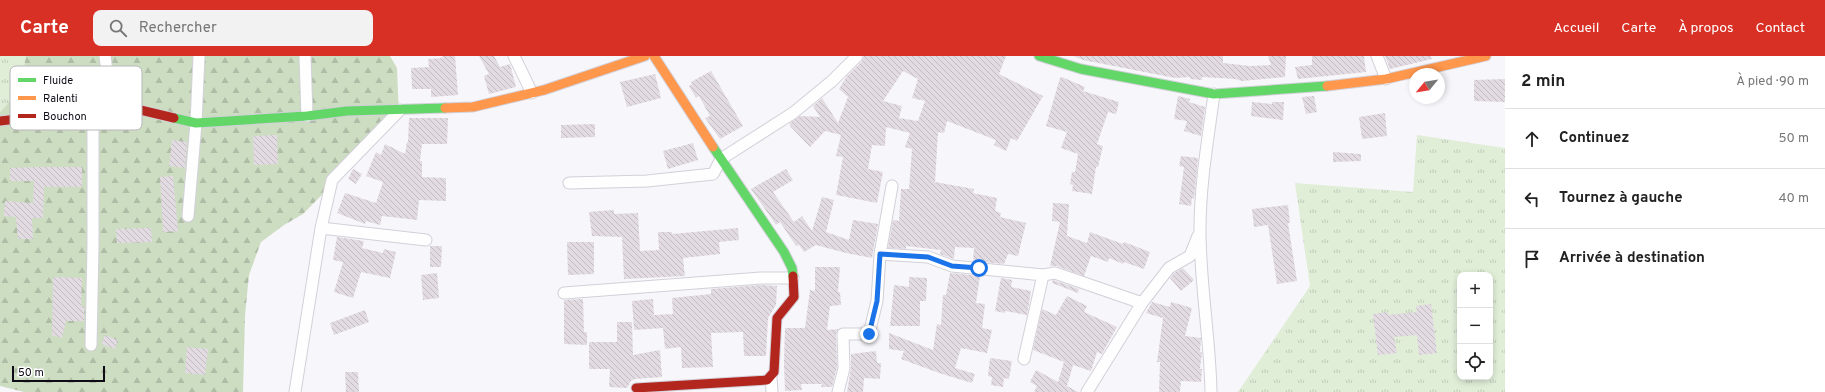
<!DOCTYPE html>
<html lang="fr">
<meta charset="utf-8">
<style>
body{margin:0;font-family:Overpass,sans-serif;background:#f2f2f2;color:#222}
.controls{position:absolute;right:12px;bottom:12px;display:grid;overflow:hidden;border-radius:8px;box-shadow:0 2px 6px #0003}
.controls button{width:36px;height:36px;display:grid;place-items:center;padding:0;border:0;border-bottom:1px solid #e0e0e0;background:#fff;color:#222;font:20px sans-serif}
.compass{position:absolute;left:1409px;top:12px;width:36px;height:36px;border-radius:50%;background:#fff;box-shadow:0 2px 6px #0003;rotate:240deg}
.scale{position:absolute;left:12px;bottom:10px;width:93px;box-sizing:border-box;padding-left:4px;border:2px solid #0e0b16;border-top:0;font-size:11px;line-height:14px;white-space:nowrap;color:#0e0b16;-webkit-text-stroke:3px #fff;paint-order:stroke}
.stop{position:absolute;width:12px;height:12px;margin:-9px;border:3px solid #1a73e8;border-radius:50%;background:#fff}
.stop.end{background:#1a73e8;border-color:#fff;box-shadow:0 1px 4px #0008}
.list{margin:0;padding:0;list-style:none}
h2{display:flex;justify-content:space-between;align-items:center;height:52px;margin:0;padding:0 16px;font-size:17px}
h2 small{font-size:13px;font-weight:400;color:#767676}
.list li{display:grid;grid-template-columns:26px 1fr auto;gap:12px;align-items:center;box-sizing:border-box;height:60px;padding:0 16px;border-top:1px solid #e0e0e0}
.list b{display:block;font-size:15px;white-space:nowrap}
.list em{font-size:13px;font-style:normal;color:#767676}
.icon{flex:none;width:22px;height:22px;fill:none;stroke:currentColor;stroke-width:2;stroke-linecap:round;stroke-linejoin:round}
.map{position:relative;flex:none;width:1505px;height:336px;overflow:hidden}
header{display:flex;align-items:center;gap:24px;box-sizing:border-box;height:56px;padding:0 20px;background:#d93025;color:#fff}
header strong{font-size:19px}
nav{display:flex;gap:22px;margin-inline-start:auto;font-size:14px}
.search{width:280px;height:36px;background:#f2f2f2;display:flex;align-items:center;gap:10px;box-sizing:border-box;padding:0 14px;border-radius:8px;color:#767676;font-size:15px}
main{display:flex}
aside{flex:1;background:#fff}
.map>svg:first-child{display:block}
</style>
<header>
<strong>Carte</strong>
<div class="search"><svg class="icon" aria-label="search" viewBox="0 0 24 24"><circle cx="10" cy="10" r="6"/><path d="M15 15l6 6"/></svg>Rechercher</div>
<nav><a>Accueil</a><a>Carte</a><a>À propos</a><a>Contact</a></nav>
</header>
<main>
<div class="map">
<svg width="1505" height="336" viewBox="0 0 1505 336">
<defs>
<pattern id="grass-tufts" width="24" height="20" patternUnits="userSpaceOnUse"><rect width="24" height="20" fill="#e0eed8"/><path d="M3 7l-1-3M5 7V3M7 7l1-3M15 17l-1-3M17 17v-4M19 17l1-3" fill="none" stroke="#bfcbb9"/></pattern>
<pattern id="forest-firs" width="22" height="20" patternUnits="userSpaceOnUse"><rect width="22" height="20" fill="#cdddc2"/><path d="M5 1l3.5 6h-7zM16 11l3.5 6h-7z" fill="#afbca6"/></pattern>
<pattern id="building-back-hatch" width="6" height="6" patternUnits="userSpaceOnUse"><rect width="6" height="6" fill="#e3dbe2"/><path d="M-1 5l2 2M0 0l6 6M5-1l2 2" fill="none" stroke="#c2bbc1"/></pattern>
</defs>
<rect width="100%" height="100%" fill="#f7f6fb"/>
<path fill="url(#grass-tufts)" fill-rule="evenodd" d="M0,0h26c-3,20 -11,42 -26,56z
M1417,79l88,13v244h-267l72,-106 -15,-103 118,9zM1460,219h30v102h-30z"/>
<path fill="url(#forest-firs)" d="M26,0h364l7,12 2,49 -96,97 -19,11 -23,17 -12,33 -4,40 -2,77h-219l-24,-6v-274c15,-14 23,-36 26,-56z"/>
<path fill="url(#building-back-hatch)" fill-rule="evenodd" d="M442,0h13l3,39 -27,2v-8h-19l-1,-21 18,-1 -1,-8 15,-1z
M479,0h15l6,11 10,-3 6,23 -27,7 -5,-18 5,-2z
M864,0h142l-7,18 44,22 -26,45 -6,-3 -5,13 -12,-6 2,-5 -49,-19 -3,12 -6,-1 -3,50 39,7 -1,4 24,5 -2,13 6,2 -1,4 26,6 -8,33 -10,-2 -4,10 -31,-3 1,-13 -19,-1 -1,12 -14,-5 1,-4 -35,-4v3l-18,-1 5,-28 6,1 2,-32h8l3,-40 -7,-2 5,-14 -24,-6 -1,19 -13,-1 -4,24 15,3 -6,31 -41,-8 7,-38 -7,-1 5,-21 -16,-4 -15,16 -20,-21v-3l10,-7 20,1 -7,-11 9,-8 16,25 10,-26 -9,-8 8,-13 15,-15zM903,15l15,8 -6,19 13,3 -7,20 -19,-3 3,-12 -19,-5z
M1074,0h149v7l27,3 21,-1 -3,-9h18l-1,21 -43,4 -7,-2 -33,-2v3l-12,-1v-2l-15,1 -92,-18z
M1312,0h52l2,16 -68,7 -3,-12 17,-2z
M1385,0h46l1,3 -42,10z
M711,15l32,55 -23,13 -15,-21 5,-2 -11,-20 -3,2 -7,-12 3,-2 -1,-2z
M655,18l6,24 -34,9 -7,-25z
M1062,21l23,10 -2,4 36,11 -3,12 -8,-2 -11,32 6,2 -5,21h-2l-4,27 -20,-3 1,-6 -3,-1 2,-12h3l3,-18 -17,-6 6,-16 -21,-6 14,-48z
M1505,23v23l-31,-1v-21z
M1178,40l12,3 -1,3 16,5 -4,29 -17,-5 3,-10 -13,-2z
M1314,40l3,16 -11,2 -4,-17z
M1252,46l20,2v-2h12l-1,18 -32,-4z
M1385,57l2,23 -25,3 -3,-22z
M409,62h39l-1,26h-25l-2,17h2v16l24,1v23l-27,-1 -2,20 -35,-4 -2,9 -14,-4 -1,3 -28,-11 8,-20 31,10 7,-21 -17,-6 10,-24 5,3 4,-11 20,10 2,-12h1z
M595,68v13l-34,1v-13z
M277,79l1,29 -24,1 -1,-29z
M172,84l15,2 -2,26 -16,-2z
M693,87l5,17 -30,9 -5,-18z
M1333,96l28,2v7l-28,1z
M1181,100l17,2 -4,41 -2,-1 -1,8 -12,-2 5,-37 -5,-1z
M37,111h45v20h-38l-1,31h-11l1,21h-15l-2,-22 -12,-1 1,-15 28,2 1,-22h-24v-13z
M353,113l9,5 -6,10 -8,-5z
M786,113l7,11 -20,12 21,30 8,-6 10,15 10,-34 12,3 -8,32 23,8 4,-20 25,4 -6,34 -26,-5 -30,-8 -12,7 -5,-7 -3,1 -16,-24 -4,3 -25,-36z
M173,120l5,55 -15,1 -3,-55z
M1053,147l16,1 -2,32 20,7 3,-11 33,12 1,-2 26,10 -6,17 -20,-7 -1,2 -14,-6 -1,4 -17,-6 -7,20 -27,-10h-7l10,-44 -8,-1z
M1288,149l2,18h-2l9,58 -20,3 -9,-59 -14,2 -2,-18z
M614,154v4l24,-1 2,38 19,-1 -1,-18h14v2l66,-6 1,12 -20,2 1,12 -37,4 2,18 -61,3 -2,-42 -30,-1 -3,-24z
M151,172l1,14 -35,1 -1,-14z
M337,181l27,4 -2,7 21,5 1,-4 12,3 -6,26 -29,-6 -8,26 -19,-6 9,-30 -10,-2z
M567,186h27v32l-26,1z
M430,190h12l-1,21h-11z
M815,211h25l-2,25h2l1,13 -11,1 -3,24 11,-1 -2,5 1,33 -5,20h-11l1,-3h-21l1,6 -17,1 -1,-28 1,-35h20l5,-38 5,1z
M1183,212l11,12 -13,11 -11,-13 4,-5z
M437,217l2,25 -16,2 -2,-25z
M950,217l30,3 -4,27 9,1 -3,24 10,2 -5,23 -26,-5 -6,20 20,6 -3,9 -33,-10 -38,-14 3,-8 -15,-2v-16l44,17 4,-26 4,1 2,-30h3z
M53,221l29,1 -1,28h3v15h-18l-4,17 -10,-3z
M909,221l18,1 -1,23h-6v25h-30l4,-41 15,2z
M1001,222l11,2 -1,7 20,4 -4,24 -22,-4v2l-10,-2z
M1053,224l26,9 -1,4 -26,-10z
M761,229l16,1 -1,19 -8,13 -2,38h-22l-1,-24 -32,1 2,34 -31,1 -1,-21 -16,2 -2,-21 -29,2 -2,-29 21,-2 1,16 19,-1 -1,-16 39,-4v-5z
M1067,240l20,10 -3,6 33,15 -15,27 -5,-2 -6,19 -18,-6 -6,21 11,6h-44l3,-6 -7,-4 6,-12 22,12 6,-20 -31,-12 9,-41 14,6z
M583,243l1,33h3v13l-23,-1v-44z
M1152,246l18,5 1,-5 21,6 -7,28 16,2 -1,14h2l-2,17h2l-1,13 -20,-1 -1,11h-21l1,-30h-3l6,-44 -17,-5z
M1431,248l6,49 -18,2 -2,-20 -23,2 3,16 -19,2 -5,-41 15,-2v3l29,-3 -1,-6z
M365,254l4,12 -35,13 -4,-12z
M617,266h15l1,33 27,-5 2,27 -27,2 -4,2 -4,7 -18,-1 1,-18h-21v-27h28z
M105,279l13,5 -3,9 -13,-5z
M187,291l21,2 -3,26 -20,-2z
M876,295l1,12h4l-1,16 -16,-1 -1,14h-16l4,-24v-14z
M990,302l22,3 -3,18 -5,-1 -1,9 -12,-2 1,-8 -4,-1z
M345,316h13l1,20h-13z"/>
<g fill="none" stroke-linecap="round" stroke-linejoin="round">
<defs>
<path id="street" d="M105,0l6,47
M305,0l2,60
M514,0l18,37
M1377,0l9,23
M569,127l78,-2 66,-7 8,-15 72,-46 39,-32 25,-25
M188,160l8,-93 3,-67
M321,172l105,12
M880,198l48,3 24,9 91,9 12,-2 87,30
M564,237l197,-15h32
M91,289l2,-99v-136
M1024,303l19,-84
M771,321l1,15
M295,336l26,-164 11,-48 68,-70
M838,336l6,-24 -1,-34h26l8,-33 3,-47 12,-68
M1087,336l55,-89 27,-35 21,-12 8,-20
M1211,336c-1,-54 -11,-107 -11,-162 0,-46 8,-91 14,-136"/>
<path id="fast" d="M1039,0l42,13 133,25 113,-8
M174,62l22,5 111,-7 40,-5 98,-3
M713,91l71,105 8,16 1,8"/>
<path id="slow" d="M654,0l59,91
M1327,30l59,-7 100,-23
M445,52l28,-1 71,-17 101,-34"/>
<path id="jam" d="M0,65l93,-11 18,-7 63,15
M636,332l131,-8 7,-8 3,-54 17,-21 -1,-21"/>
</defs>
<use href="#street" stroke="#d2d0d9" stroke-width="13"/>
<use href="#fast" stroke="#d2d0d9" stroke-width="11"/>
<use href="#slow" stroke="#d2d0d9" stroke-width="11"/>
<use href="#jam" stroke="#d2d0d9" stroke-width="11"/>
<use href="#street" stroke="#fefefe" stroke-width="11"/>
<use href="#fast" stroke="#63d668" stroke-width="9"/>
<use href="#slow" stroke="#ff974d" stroke-width="9"/>
<use href="#jam" stroke="#b3261e" stroke-width="9"/>
</g>
<g fill="none" stroke-linecap="round" stroke-linejoin="round">
<path stroke="#1a73e8" stroke-width="5" d="M869,278l8,-33 3,-47 48,3 24,9 27,2"/>
</g>
<rect x="10" y="10" width="132" height="64" rx="6" fill="#fff" stroke="#b7b6b9" stroke-width="1"/>
<rect x="18" y="22" width="18" height="4" fill="#63d668"/>
<rect x="18" y="40" width="18" height="4" fill="#ff974d"/>
<rect x="18" y="58" width="18" height="4" fill="#b3261e"/>
<g font-size="11" fill="#0e0b16">
<text x="43" y="28">Fluide</text>
<text x="43" y="46">Ralenti</text>
<text x="43" y="64">Bouchon</text>
</g>
</svg>
<div class="controls">
<button>+</button>
<button>−</button>
<button><svg class="icon" aria-label="locate" viewBox="0 0 24 24"><circle cx="12" cy="12" r="6"/><path d="M12 2v4M12 18v4M2 12h4M18 12h4"/></svg></button>
</div>
<svg class="compass" viewBox="-18 -18 36 36"><path d="M0-13l5 13h-10z" fill="#e53935"/><path d="M0 13l5-13h-10z" fill="#767676"/></svg>
<div class="scale">50 m</div>
<div class="stop" style="left:979px;top:212px"></div>
<div class="stop end" style="left:869px;top:278px"></div>
</div>
<aside>
<h2>2 min<small>À pied · 90 m</small></h2>
<ul class="list">
<li><svg class="icon" aria-label="ahead" viewBox="0 0 24 24"><path d="M12 20V5M6 11l6-6 6 6"/></svg><div><b>Continuez</b></div><em>50 m</em></li>
<li><svg class="icon" aria-label="left" viewBox="0 0 24 24"><path d="M17 20v-9H6M10 6l-5 5 5 5"/></svg><div><b>Tournez à gauche</b></div><em>40 m</em></li>
<li><svg class="icon" aria-label="arrive" viewBox="0 0 24 24"><path d="M6 21V4h12l-3 4 3 4H6"/></svg><div><b>Arrivée à destination</b></div></li>
</ul>
</aside>
</main>
